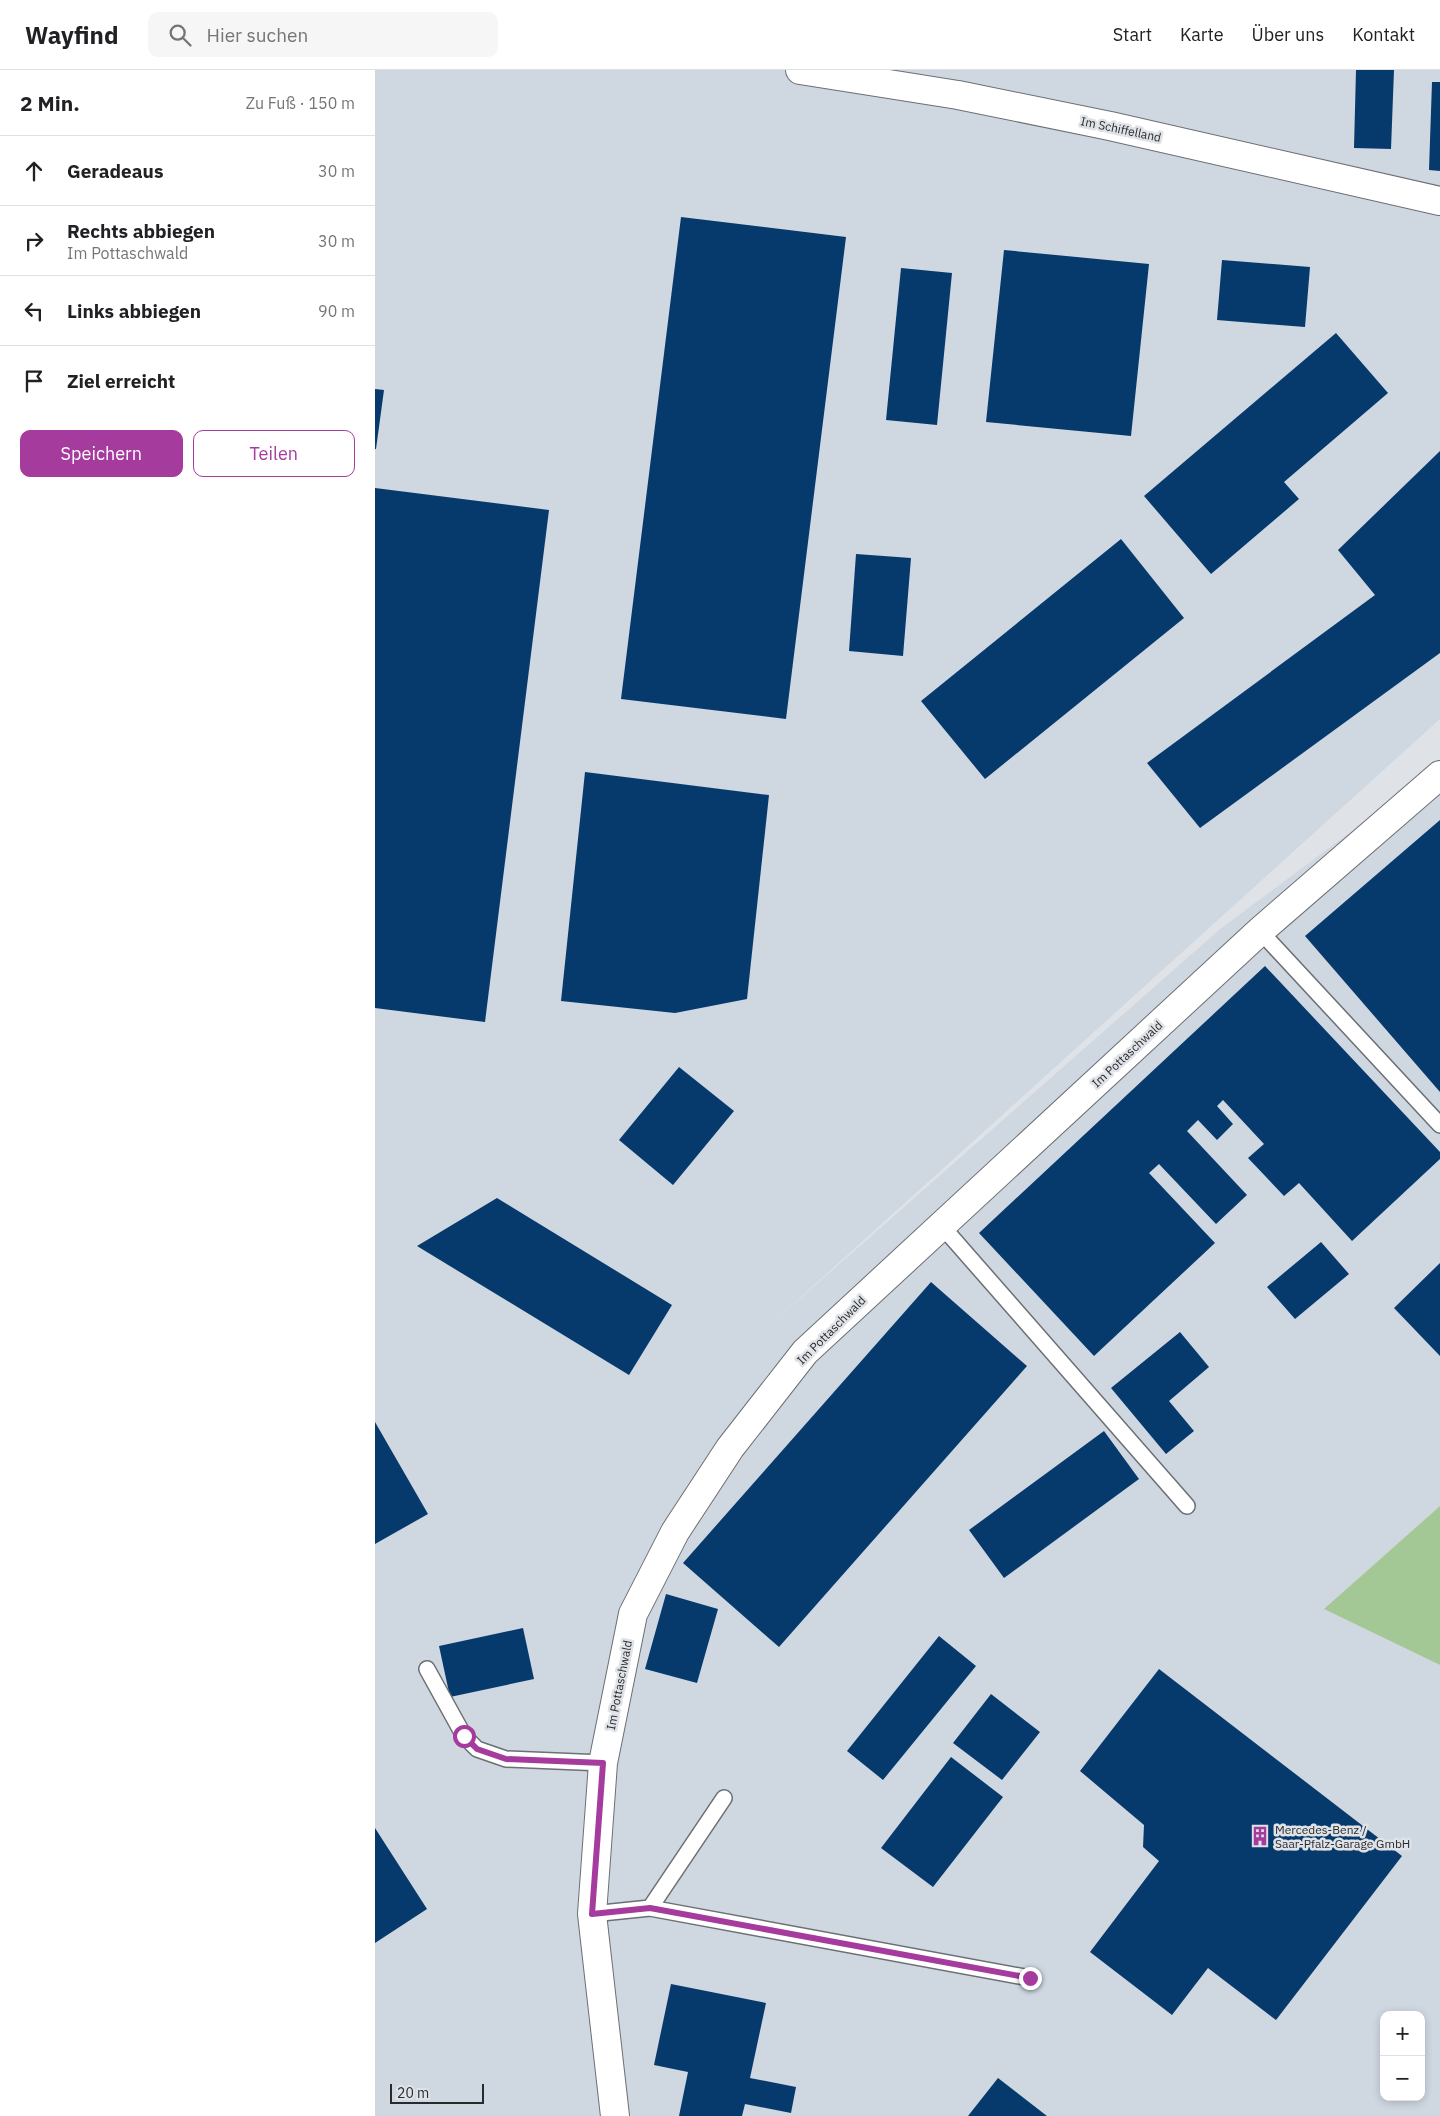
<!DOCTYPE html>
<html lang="de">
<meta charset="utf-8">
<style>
body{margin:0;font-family:"IBM Plex Sans",sans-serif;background:#f6f6f6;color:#202124}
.controls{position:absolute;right:15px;bottom:15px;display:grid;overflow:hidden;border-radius:10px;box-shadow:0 2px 8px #0003}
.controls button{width:45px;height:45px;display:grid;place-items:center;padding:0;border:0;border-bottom:1px solid #e0e0e0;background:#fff;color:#202124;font:25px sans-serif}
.scale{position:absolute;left:15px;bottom:12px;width:94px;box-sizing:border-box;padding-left:5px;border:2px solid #292a2c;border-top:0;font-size:14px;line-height:18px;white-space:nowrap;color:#292a2c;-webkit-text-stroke:4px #dfe3e7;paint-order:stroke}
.stop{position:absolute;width:15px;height:15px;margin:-11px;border:4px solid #a53b9d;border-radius:50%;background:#fff}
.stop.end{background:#a53b9d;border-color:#fff;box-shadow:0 1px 5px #0008}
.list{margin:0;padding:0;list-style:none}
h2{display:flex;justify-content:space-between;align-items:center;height:65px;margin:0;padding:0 20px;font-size:21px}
h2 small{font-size:16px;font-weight:400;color:#757577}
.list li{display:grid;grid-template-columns:32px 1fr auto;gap:15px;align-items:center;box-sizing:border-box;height:70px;padding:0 20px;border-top:1px solid #e0e0e0}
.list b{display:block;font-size:19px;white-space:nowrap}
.list p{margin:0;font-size:16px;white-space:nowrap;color:#757577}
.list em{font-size:16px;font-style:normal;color:#757577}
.actions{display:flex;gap:10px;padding:15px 20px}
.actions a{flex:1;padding:11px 0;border:1px solid #a53b9d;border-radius:10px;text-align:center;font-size:18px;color:#a53b9d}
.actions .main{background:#a53b9d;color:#fff}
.icon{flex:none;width:28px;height:28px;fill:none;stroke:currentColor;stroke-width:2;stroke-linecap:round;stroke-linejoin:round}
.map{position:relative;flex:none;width:1065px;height:2046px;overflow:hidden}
header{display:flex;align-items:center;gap:30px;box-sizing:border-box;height:70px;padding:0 25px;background:#fff;border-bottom:1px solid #e0e0e0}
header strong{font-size:24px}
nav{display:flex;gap:28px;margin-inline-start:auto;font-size:18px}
.search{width:350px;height:45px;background:#f6f6f6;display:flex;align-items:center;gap:12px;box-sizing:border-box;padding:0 18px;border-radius:10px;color:#757577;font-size:19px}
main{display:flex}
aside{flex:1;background:#fff}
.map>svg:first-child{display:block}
</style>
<header>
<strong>Wayfind</strong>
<div class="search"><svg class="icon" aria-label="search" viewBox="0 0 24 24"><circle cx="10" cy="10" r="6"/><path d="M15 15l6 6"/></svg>Hier suchen</div>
<nav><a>Start</a><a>Karte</a><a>Über uns</a><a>Kontakt</a></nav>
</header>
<main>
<aside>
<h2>2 Min.<small>Zu Fuß · 150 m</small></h2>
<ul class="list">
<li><svg class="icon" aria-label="ahead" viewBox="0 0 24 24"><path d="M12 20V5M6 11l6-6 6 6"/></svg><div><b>Geradeaus</b></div><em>30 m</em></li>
<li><svg class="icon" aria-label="right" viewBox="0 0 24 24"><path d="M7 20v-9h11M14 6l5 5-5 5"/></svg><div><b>Rechts abbiegen</b><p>Im Pottaschwald</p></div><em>30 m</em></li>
<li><svg class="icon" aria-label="left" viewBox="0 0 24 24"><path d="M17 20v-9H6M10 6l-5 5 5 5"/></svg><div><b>Links abbiegen</b></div><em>90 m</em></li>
<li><svg class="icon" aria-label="arrive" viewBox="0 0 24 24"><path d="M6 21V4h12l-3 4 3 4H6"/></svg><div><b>Ziel erreicht</b></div></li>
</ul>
<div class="actions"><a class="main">Speichern</a><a>Teilen</a></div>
</aside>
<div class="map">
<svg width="1065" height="2046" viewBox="0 0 1065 2046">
<rect width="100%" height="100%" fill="#dfe3e7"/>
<path fill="#cfd7e1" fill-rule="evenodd" d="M0,0h1065v649l-670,606 449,-395 221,-165v741l-116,103 116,56v451h-1065zM1009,1945h37v82h-37z"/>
<path fill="#a3c795" d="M1065,1436v159l-116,-56z"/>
<path fill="#073a6c" d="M981,0h38l-3,79 -37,-1z
M1057,12h8v89l-11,-1z
M306,147l165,20 -60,482 -165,-20z
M629,180l145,14 -18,172 -145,-14z
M847,190l88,7 -5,60 -88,-7z
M526,198l51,5 -15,152 -51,-5z
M961,263l52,60 -104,89 15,17 -88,75 -67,-78z
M0,319l9,1 -8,59h-1z
M1065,381v202l-240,175 -53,-65 228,-168 -37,-45z
M0,418l174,22 -64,512 -110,-14z
M746,469l63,79 -199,161 -64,-78z
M481,484l55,4 -8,98 -54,-5z
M210,702l184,23 -22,204 -72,14 -114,-12z
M1065,750v272l-135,-156z
M890,896l175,186v7l-88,82 -53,-58 -15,13 -36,-38 16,-14 -41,-44 -6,6 16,18 -16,16 -19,-20 -11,11 60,64 -31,29 -57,-60 -10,9 66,70 -121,113 -115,-123z
M304,997l55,44 -61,74 -54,-45z
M122,1128l175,107 -43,70 -212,-129z
M946,1172l28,32 -54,45 -28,-32z
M1065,1193v93l-46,-48z
M556,1212l96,84 -248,281 -96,-84z
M805,1262l29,35 -40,34 25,30 -28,23 -55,-66z
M0,1352l53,92 -53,30z
M729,1361l35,48 -135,99 -35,-48z
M291,1524l52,15 -21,74 -52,-14z
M148,1558l11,51 -84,18 -11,-51z
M564,1566l37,30 -93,114 -36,-29z
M784,1599l243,187 -126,164 -68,-52 -36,47 -82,-63 69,-91 -16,-14 1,-22 -64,-54z
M616,1624l49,38 -38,48 -49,-37z
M576,1687l52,40 -70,90 -52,-39z
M0,1758l52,81 -52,34z
M296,1914l95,19 -16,75 46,9 -5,26 -46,-9 -3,12h-63l9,-44 -34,-7z
M623,2008l49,38h-79z"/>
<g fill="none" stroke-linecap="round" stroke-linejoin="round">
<defs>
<path id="lane" d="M885,861l180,194
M566,1155l246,281
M52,1599l37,67 13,13 29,10 97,4
M275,1838l74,-110
M217,1844l58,-6 380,70"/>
<path id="street" d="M425,0l158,25 152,31 330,75
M240,2046l-23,-202 11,-151 30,-149 42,-82 55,-84 75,-96 455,-421 180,-156"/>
</defs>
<use href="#lane" stroke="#6c6f73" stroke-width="18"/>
<use href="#street" stroke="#6c6f73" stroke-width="30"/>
<use href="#lane" stroke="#fff" stroke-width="15"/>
<use href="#street" stroke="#fff" stroke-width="28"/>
</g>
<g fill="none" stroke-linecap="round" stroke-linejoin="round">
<path stroke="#a53b9d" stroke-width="6" d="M89,1666l13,13 29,10 97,4 -11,151 58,-6 380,70"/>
</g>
<defs>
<symbol id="building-bare" viewBox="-9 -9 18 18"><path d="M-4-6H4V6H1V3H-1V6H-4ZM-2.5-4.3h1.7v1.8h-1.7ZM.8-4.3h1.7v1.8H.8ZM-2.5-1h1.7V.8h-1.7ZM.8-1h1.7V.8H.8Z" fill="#a53b9d" stroke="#dfe3e7" stroke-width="2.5" paint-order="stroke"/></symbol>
</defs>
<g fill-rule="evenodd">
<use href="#building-bare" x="871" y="1752" width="28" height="28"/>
</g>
<g text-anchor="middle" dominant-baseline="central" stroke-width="5" stroke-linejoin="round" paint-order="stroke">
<g font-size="12" fill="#292a2c" stroke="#dfe3e7">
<text transform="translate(746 59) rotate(12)">Im Schiffelland</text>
<text transform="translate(752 984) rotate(-43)">Im Pottaschwald</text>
<text transform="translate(456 1260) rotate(-45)">Im Pottaschwald</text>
<text transform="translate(244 1615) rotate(-79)">Im Pottaschwald</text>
</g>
<g font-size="12" fill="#292a2c" stroke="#dfe3e7" text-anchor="start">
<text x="900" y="1759">Mercedes-Benz /<tspan x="900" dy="14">Saar-Pfalz-Garage GmbH</tspan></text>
</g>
</g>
</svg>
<div class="controls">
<button>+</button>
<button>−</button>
</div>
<div class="scale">20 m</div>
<div class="stop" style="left:89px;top:1666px"></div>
<div class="stop end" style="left:655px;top:1908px"></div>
</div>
</main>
